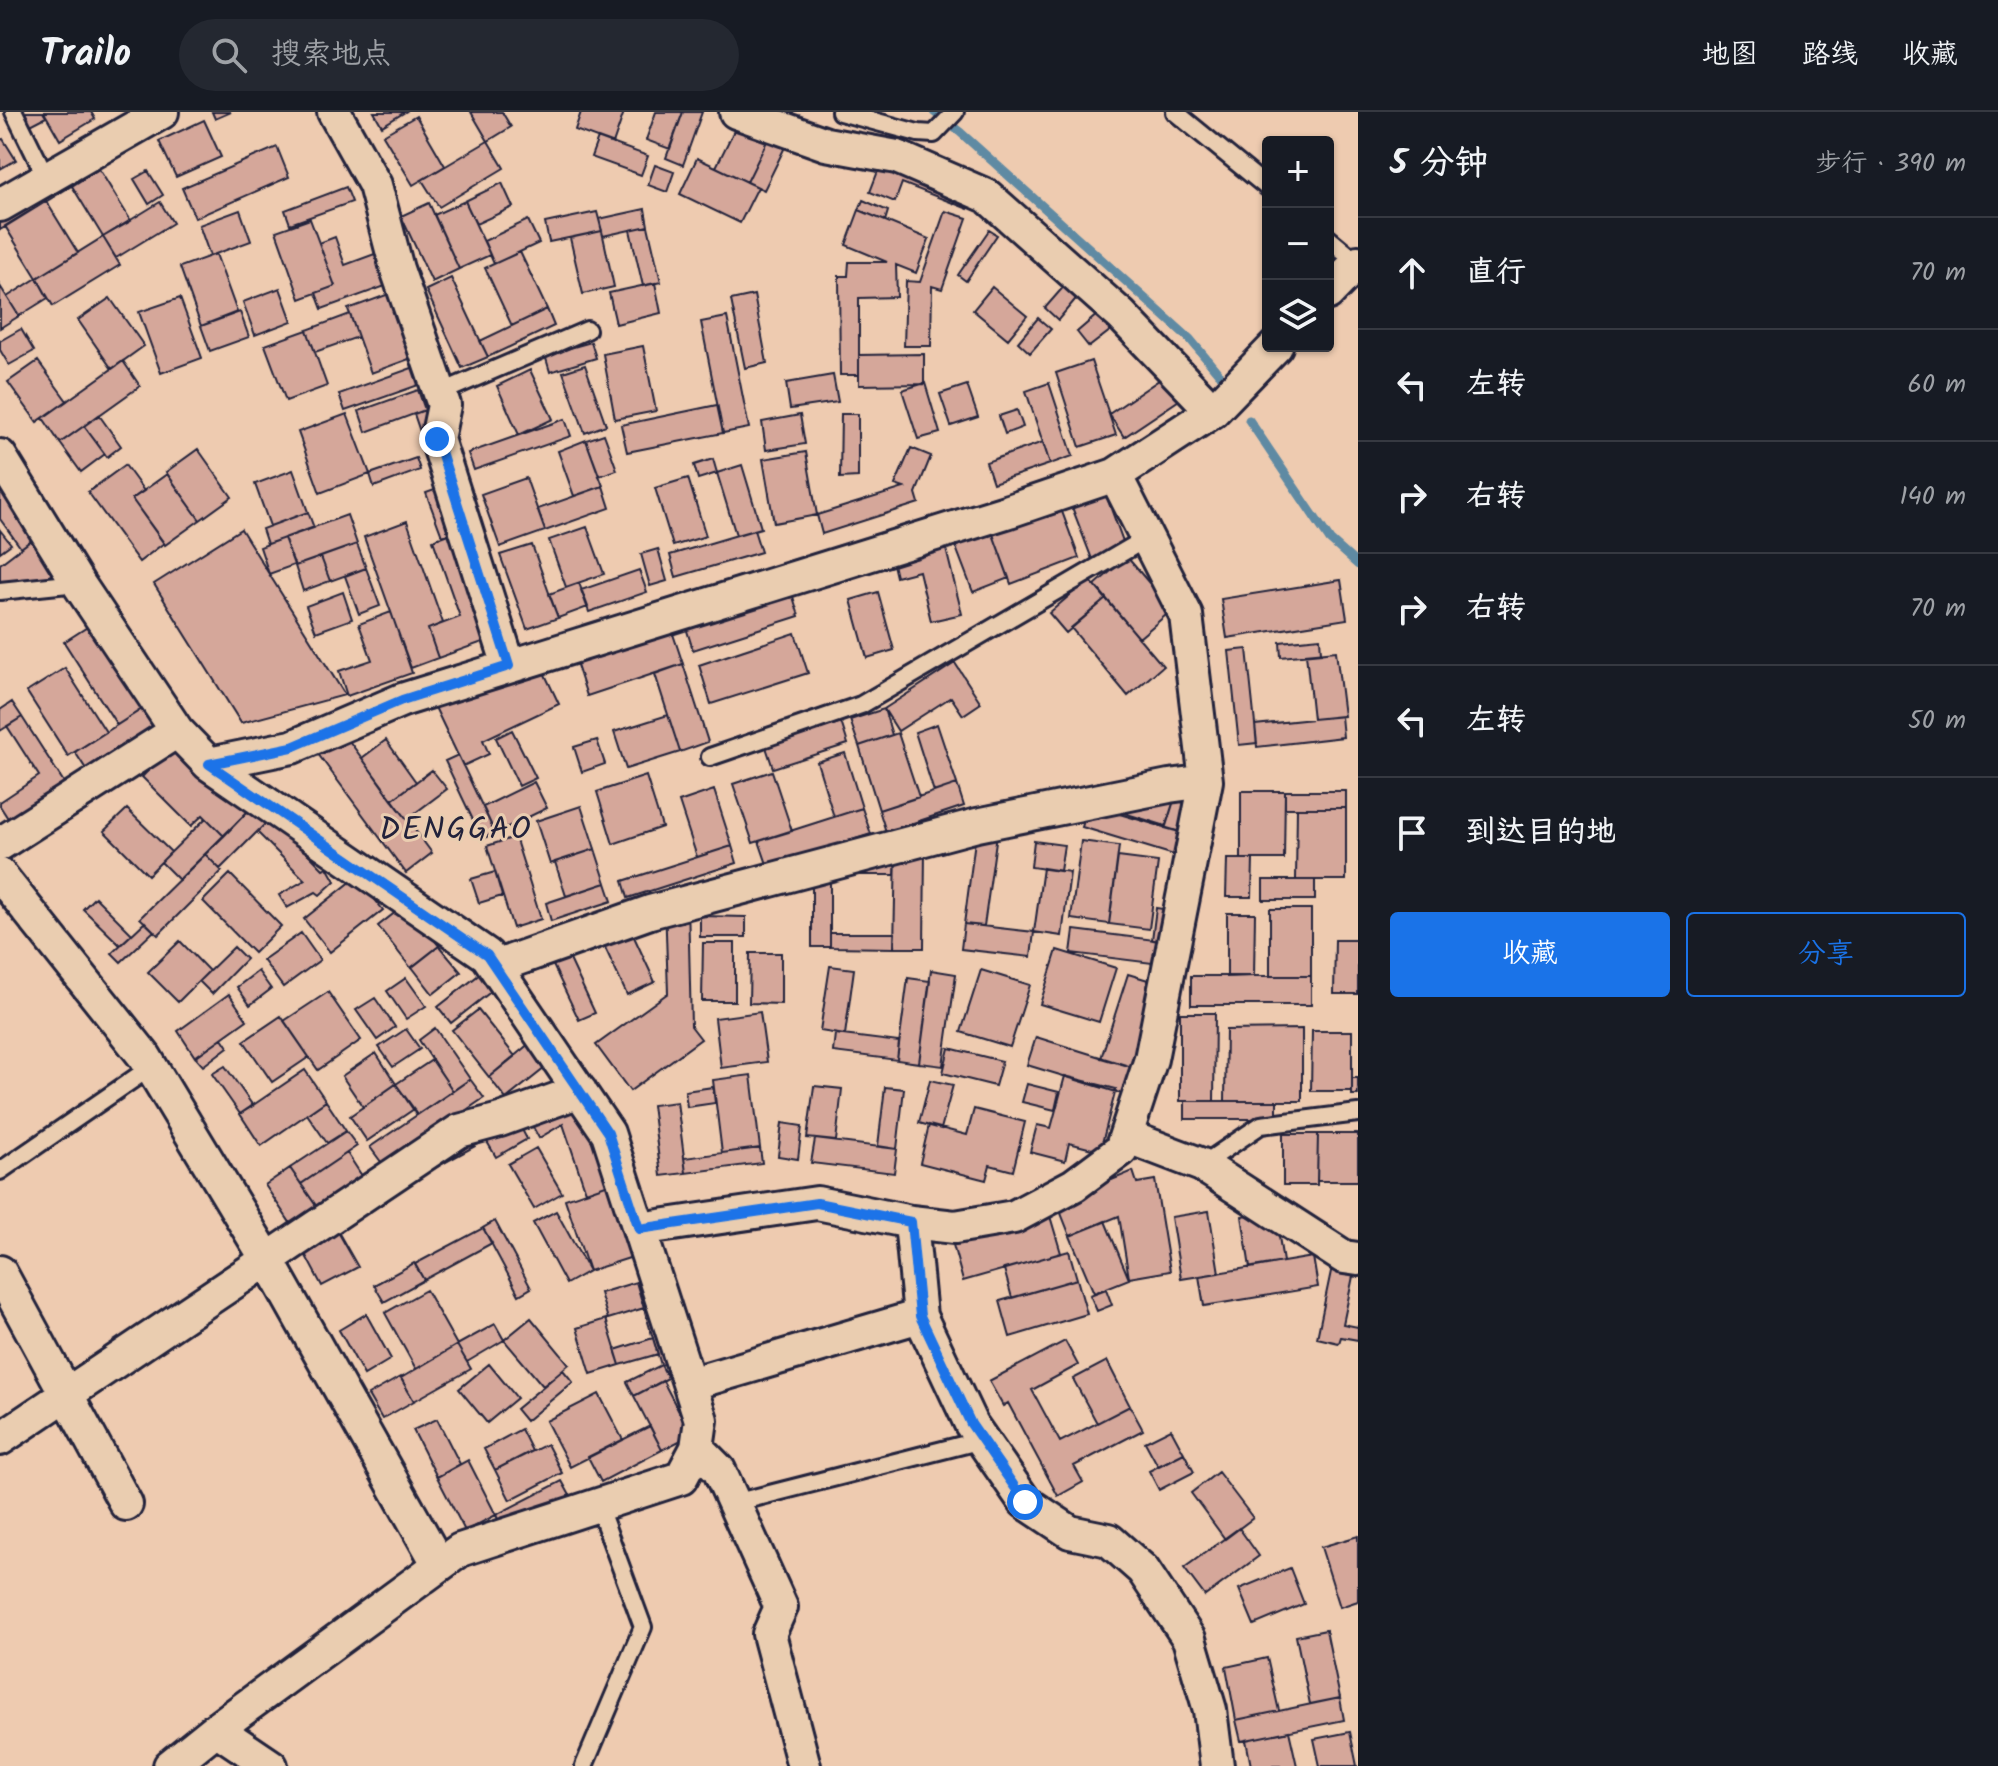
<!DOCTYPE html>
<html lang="zh">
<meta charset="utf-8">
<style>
body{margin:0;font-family:Kalam,"LXGW WenKai TC",sans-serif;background:#242831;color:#f1f3f6}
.controls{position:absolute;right:24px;top:24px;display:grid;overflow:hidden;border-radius:8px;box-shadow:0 2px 6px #0004}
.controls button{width:72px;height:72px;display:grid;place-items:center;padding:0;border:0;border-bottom:2px solid #363941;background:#171b24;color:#f1f3f6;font:40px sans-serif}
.stop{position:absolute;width:24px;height:24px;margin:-18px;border:6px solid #1a73e8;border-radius:50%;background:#fff}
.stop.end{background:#1a73e8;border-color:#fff;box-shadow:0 2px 8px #0008}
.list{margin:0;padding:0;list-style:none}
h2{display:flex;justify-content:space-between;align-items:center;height:104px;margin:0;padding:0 32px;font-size:34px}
h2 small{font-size:26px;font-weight:400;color:#9ea1a6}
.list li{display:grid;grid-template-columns:52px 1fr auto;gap:24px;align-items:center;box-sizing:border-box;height:112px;padding:0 32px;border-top:2px solid #363941}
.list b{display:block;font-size:30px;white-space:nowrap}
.list em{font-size:26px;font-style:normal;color:#9ea1a6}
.actions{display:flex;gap:16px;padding:24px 32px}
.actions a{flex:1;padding:18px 0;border:2px solid #1a73e8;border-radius:8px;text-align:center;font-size:28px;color:#1a73e8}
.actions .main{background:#1a73e8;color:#fff}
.icon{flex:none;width:44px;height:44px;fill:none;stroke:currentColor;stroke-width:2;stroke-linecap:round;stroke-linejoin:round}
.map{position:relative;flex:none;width:1358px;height:1654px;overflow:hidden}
header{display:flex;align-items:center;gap:48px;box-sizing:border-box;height:112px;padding:0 40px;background:#171b24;border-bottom:2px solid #363941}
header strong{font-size:38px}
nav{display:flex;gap:44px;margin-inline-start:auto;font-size:28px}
.search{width:560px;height:72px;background:#242831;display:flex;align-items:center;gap:20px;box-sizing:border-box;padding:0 28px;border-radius:44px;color:#9ea1a6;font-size:30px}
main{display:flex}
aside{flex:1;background:#171b24}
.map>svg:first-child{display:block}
</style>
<header>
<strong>Trailo</strong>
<div class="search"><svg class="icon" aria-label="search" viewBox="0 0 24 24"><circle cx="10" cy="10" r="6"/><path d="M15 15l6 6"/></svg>搜索地点</div>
<nav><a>地图</a><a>路线</a><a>收藏</a></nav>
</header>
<main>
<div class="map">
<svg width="1358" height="1654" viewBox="0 0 1358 1654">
<rect width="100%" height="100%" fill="#eecbb0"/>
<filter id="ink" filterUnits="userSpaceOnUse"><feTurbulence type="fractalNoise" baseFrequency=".0125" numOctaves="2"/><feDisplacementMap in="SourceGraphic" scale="16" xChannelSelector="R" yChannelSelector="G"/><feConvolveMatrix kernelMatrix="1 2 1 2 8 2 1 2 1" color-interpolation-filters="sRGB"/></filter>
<g filter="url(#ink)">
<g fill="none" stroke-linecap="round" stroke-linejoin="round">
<path stroke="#5f8aa3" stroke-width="9" d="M934,0l26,20 230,207 29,35
M1249,308l81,120 28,25"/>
</g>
<path fill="#d5a79a" stroke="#22223b" stroke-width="2" d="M14,0h29l3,5 -23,12z
M44,0h47l4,7 -35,21z
M212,0h19l-16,7z
M374,0h31l-23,14z
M471,0h31l9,15 -23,14z
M581,0h43l-11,32 -38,-14z
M656,0h27l-13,37 -24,-9z
M683,0h19l-19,53 -17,-7z
M743,0l31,15 -27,55 -31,-15z
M416,4l29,50 -32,19 -30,-50z
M204,8l17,37 -45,20 -17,-36z
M769,25l17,8 -22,45 -17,-8z
M598,26l50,18 -7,19 -50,-18z
M3,27l13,21 -16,9v-29z
M890,28l91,37 -13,32 -66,-26 -7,19 -25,-10z
M488,29l16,27 -65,39 -17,-27z
M277,35l12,30 -94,41 -13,-30z
M697,46l61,29 -18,36 -60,-29z
M60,50l13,23 -73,45v-31z
M655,53l19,7 -7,20 -19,-7z
M99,57l32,52 -28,16 -31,-51z
M148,59l15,24 -14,9 -15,-25z
M502,71l11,24 -37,17 -11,-23z
M346,75l6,15 -62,22 -5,-14z
M863,88l25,11 -3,10 -26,-11z
M46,89l32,52 -41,25 -32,-52z
M465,89l25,54 -31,14 -25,-54z
M160,90l13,21 -57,35 -13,-21z
M429,91l30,66 -27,13 -31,-66z
M645,97l3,17 -45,10 -4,-17z
M240,98l11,31 -41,15 -11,-31z
M859,98l70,29 -13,34 -20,-8 1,32 -38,1v77h-19l-1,-99h9l1,-14h38l-41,-17z
M945,99l22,7 -25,71 -10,-3 -1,60h-27l2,-65 14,1z
M597,100l5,19 -53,11 -4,-19z
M310,107l25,67 -35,13 -24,-68z
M528,108l11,23 -45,21 -10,-23z
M648,114l13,56 -18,4 -13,-56z
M989,118l8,5 -31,46 -8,-6z
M602,119l12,56 -31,7 -13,-56z
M103,125l17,28 -67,41 -16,-28z
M335,125l10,28 35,-13 11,32 -69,25 -6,-16 19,-7 -16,-43z
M520,140l27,57 -35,17 -27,-58z
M216,142l21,58 -36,14 -21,-59z
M37,166l11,20 -29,18 -12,-19z
M451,166l37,79 -26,11 -36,-78z
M1091,169l-33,39 -13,-12 21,-24z
M655,171l6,30 -45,11 -7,-31z
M0,174l19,30 -19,12z
M992,175l35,29 -19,23 -35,-29z
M280,176l12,33 -37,14 -12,-33z
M389,182l23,64 -41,15 -23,-64z
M754,183l13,68 -22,5 -14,-68z
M110,186l34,48 -32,23 -34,-49z
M180,186l22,60 -41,15 -22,-61z
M547,197l7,17 -66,31 -8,-16z
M240,200l9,25 -39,14 -9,-25z
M350,202l8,23 -43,15 -8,-22z
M1098,202l13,16 -22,17 -12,-15z
M727,205l22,111 -26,5 -22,-111z
M1038,206l13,11 -21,24 -12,-11z
M21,217l13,22 -25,14 -9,-15v-9z
M307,218l20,56 -41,15 -21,-56z
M591,230l5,16 -46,14 -5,-17z
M643,234l13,65 -41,8 -12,-65z
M924,242v30l-65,1v-30z
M38,249l29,40 -30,21 -29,-40z
M123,249l17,25 -80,57 -17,-25z
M1091,249l25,74 -36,12 -24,-74z
M1184,251l16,23 -76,51 -15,-23z
M423,252l7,17 -85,30 -6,-17z
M585,253l21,60 -21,8 -22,-61z
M530,258l23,49 -34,16 -22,-49z
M833,263l5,27 -48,7 -4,-26z
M925,271l15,50 -22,6 -16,-49z
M1049,271l24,73 -23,8 -24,-73z
M967,273l11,32 -27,9 -11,-32z
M418,278l7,20 -59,22 -7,-21z
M717,293l6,28 -96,19 -6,-27z
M425,298l17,46 -12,5 -16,-47z
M1017,298l6,17 -18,7 -6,-18z
M347,302l23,60 -50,19 -22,-61z
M841,302h17v63l-18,1z
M99,303l22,31 -14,11 -23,-31z
M800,303l5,29 -39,6 -4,-28z
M565,307l6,17 -97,34 -6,-17z
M84,314l21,28 -24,18 -21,-29z
M604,322l13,36 -18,6 -13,-36z
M586,328l17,46 -29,10 -16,-45z
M1043,330l7,22 -57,19 -7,-21z
M911,336l20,8 -15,37 3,10 -97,31 -5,-19 87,-27 -9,-3z
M198,337l34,48 -32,23 -34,-48z
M806,340l11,63 -43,8 -11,-64z
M416,346l4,12 -46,17 -4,-13z
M713,347l4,14 -19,6 -4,-14z
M125,353l19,26 -12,8 32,44 -25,19 -51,-70z
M742,353l19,63 -25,7 -19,-62z
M293,358l15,42 -38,14 -15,-42z
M167,362l33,46 -35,25 -33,-46z
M526,366l19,53 -45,16 -19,-53z
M688,366l18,58 -33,10 -18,-58z
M454,371l15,44 -27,9 -16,-43z
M0,374l46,43 -25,19 -21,-29z
M603,374l7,22 -65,23 -7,-22z
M1106,383l22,60 -33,12 -23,-60z
M1057,386l22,60 -68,26 -22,-61z
M308,400l6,16 -47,16 -5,-15z
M347,403l10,29 -62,22 -11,-28z
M407,409l36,102 -15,6 10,29 -27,10 -47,-131z
M989,411l20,55 -36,14 -21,-55z
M470,414l38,107 -70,25 -10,-29 32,-12 -27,-77z
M587,415l17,47 -38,13 -17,-47z
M241,417l28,45 76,121 -104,28 -87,-139z
M0,418l11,14 -11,8z
M754,418l7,22 -85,25 -6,-22z
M38,423l23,32 -17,13 -44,7v-23z
M943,425l19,77 -31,7 -12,-50 -23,6 -6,-26z
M284,426l10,27 -25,9 -9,-27z
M357,432l9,24 -36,13 -9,-24z
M532,433l26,73 -31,11 -27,-74z
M658,437l9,32 -17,5 -9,-32z
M321,445l9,24 -27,10 -8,-25z
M1127,445l45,53 -33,28 -44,-53z
M366,456l14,38 -21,8 -14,-38z
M639,458l8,22 -58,20 -8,-22z
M1089,467l17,20 -40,34 -17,-20z
M1341,468l6,39 -120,19 -6,-39z
M579,471l9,24 -30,11 -9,-24z
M790,475l9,29 -106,34 -9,-29z
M343,480l9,27 -36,13 -10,-26z
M878,480l16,58 -27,8 -16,-58z
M1106,487l57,67 -35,30 -57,-68z
M391,500l21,61 -65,23 -8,-25 33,-11 -13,-36z
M100,507l53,83 -36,23 -53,-83z
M670,513l13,39 -96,32 -13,-40z
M795,521l13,40 -97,31 -12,-39z
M1320,526l1,15 -40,4 -1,-15z
M1247,537l10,94 -18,2 -10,-94z
M1336,539l8,65 -31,3 -7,-65z
M955,551l26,40 -18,12 -12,-18 -53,34 -14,-22z
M540,552l19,40 -76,36 6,14 -26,12 -30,-63z
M683,552l25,78 -28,10 -25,-78z
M65,556l41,64 -38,24 -41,-64z
M12,590l10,15 -22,14v-21z
M153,590l11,17 -78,50 -11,-17z
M884,597l8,26 -33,11 -9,-26z
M668,603l12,37 -54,17 -12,-37z
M1341,604l2,21 -86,10 -2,-22z
M22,605l45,70 -56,36 -11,-17v-4l39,-26 -32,-50z
M841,610l7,22 -75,24 -7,-21z
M937,612l20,60 -23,8 -19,-60z
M512,618l24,48 -17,8 -23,-48z
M898,621l21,64 -40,13 -20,-64z
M344,622l88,119 -26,20 -88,-119z
M386,628l30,42 -24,18 -30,-42z
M597,628l8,24 -23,8 -8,-25z
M172,634l38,38 9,-9 32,33 -27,28 -21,-21 -12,11 -49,-49z
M845,641l17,55 -28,9 -17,-55z
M458,643l37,78 -13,6 -37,-78z
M432,658l15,19 -40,30 -15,-19z
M772,659l20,60 -39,12 -20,-59z
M646,664l16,51 -49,17 -16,-52z
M534,670l13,26 -52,25 -12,-26z
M957,672l7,22 -78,26 -7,-22z
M1178,676l-12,38 -52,-16z
M1178,676l28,8 -12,40 -29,-8z
M714,678l18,56 -35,11 -18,-55z
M1241,679h44l-1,68h-43z
M1285,679h61v17h-61z
M257,690l15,15 -52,52 -15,-15z
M1089,693l105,31 -7,23 -105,-32z
M581,694l14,43 -45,15 -14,-43z
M862,696l9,26 -103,33 -9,-26z
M1297,696h49v72h-50z
M127,697l44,43 -23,23 -44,-44z
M272,705l51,52 4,-2 8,14 -15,14 -4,-3 -29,16 -8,-13 26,-15 -48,-48z
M206,706l18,18 -45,44 -18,-18z
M977,713l21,2 -14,99 -20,-2z
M515,725l26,82 -28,9 -26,-82z
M1034,729l30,4 -4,26 -29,-4z
M1081,729l38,5 -10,78 -38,-5z
M732,734l5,17 -109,35 -5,-17z
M595,737l11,34 -40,13 -11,-34z
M896,737l-1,26h-48z
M896,737h29l-1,99h-30z
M205,742l17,17 -64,64 -18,-17z
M1118,745l40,5 -9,67 -40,-5z
M1227,747h26l-1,38h-26z
M1043,756l27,4 -8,64 -28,-4z
M495,760l7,24 -23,7 -8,-24z
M230,762l51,52 -27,27 -51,-52z
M812,762h18v73h-18z
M357,765l26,33 -53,42 -26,-33z
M1263,768h52v20h-52z
M606,771l6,18 -61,20 -5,-18z
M95,785l37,37 -12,11 -37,-36z
M688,790l3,124 10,13 -71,52 -34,-46 72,-52 -3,-90z
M406,792l33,42 -28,22 -33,-42z
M1156,796l21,3 -4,32 -21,-3z
M1270,797h41v67h-41z
M1227,801h28l-1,63 -27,1z
M700,804l46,1v20h-46z
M145,810l9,9 -33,31 -9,-9z
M964,812l70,8 -3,25 -70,-8z
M629,814l26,56 -28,13 -26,-56z
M1074,818l89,11 -3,23 -89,-11z
M301,821l19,27 -37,27 -20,-27z
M830,821h65l-1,15 -64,-1z
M1335,828h23v54h-24z
M180,829l29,30 -31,31 -30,-30z
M703,831h32v58h-33z
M439,834l22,26 -28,22 -21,-27z
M234,835l12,12 -34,35 -13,-13z
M1057,838l59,18 -17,54 -59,-18z
M567,841l28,60 -16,7 -28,-59z
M750,841h31v51l-32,-1z
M494,851l13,16 -56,44 -13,-16z
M830,854l24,3 -9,66 -25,-4z
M931,858l25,4 -13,92 -24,-3z
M981,858l49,15 -20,62 -49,-15z
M258,859l13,18 -21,16 -13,-18z
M1128,862l30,9 -26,84 -31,-9z
M1191,864h120v29h-120z
M406,866l20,28 -20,13 -19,-28z
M908,866l22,3 -11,82 -22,-3z
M328,880l33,48 -43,30 -34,-49z
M229,882l18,26 -52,37 -17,-26z
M375,886l20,29 -18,13 -21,-30z
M478,898l37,46 -26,21 -37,-47z
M760,900l7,50 -46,6 -6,-50z
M1180,901h35l-1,88h-34z
M281,904l28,41 -37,25 -28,-41z
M435,916l35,51 -17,12 -34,-51z
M406,917l14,20 -27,18 -14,-20z
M1302,917v72h-77l1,-71z
M1312,919h40v60h-41z
M542,921l18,23 -54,43 -17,-22z
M835,922l64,8 -2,18 -64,-8z
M1036,925l96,30 -9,27 -96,-29z
M222,926l6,9 -25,19 -8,-9z
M949,936l53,13 -7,25 -52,-13z
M376,941l20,31 -33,23 -21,-31z
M432,948l21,31 -36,24 -21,-31z
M225,954l28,40 -13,8 -28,-40z
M305,958l21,31 -65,45 -21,-32z
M751,963l9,73 -38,5 -9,-73z
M1065,964l51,13 -16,62 -31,-8 -4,18 -35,-9 7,-27 14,3z
M1352,966h6v17h-6z
M470,967l14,19 -100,68 -14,-19z
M930,968l23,5 -12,44 -22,-6z
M396,972l18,25 -47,32 -17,-25z
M1027,972l32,8 -4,18 -33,-8z
M814,974l28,3 -6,52 -29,-3z
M713,975l2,16 -28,4 -2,-16z
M885,975l19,2 -7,60 -19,-3z
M580,979l46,87 -40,14 -23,-68 -24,14 -10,-18z
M326,989l20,30 -19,12 -20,-29z
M1185,989h92v18h-92z
M677,990l9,71 -25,3 -9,-71z
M974,997l51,13 -12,49 -23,-6 -4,15 -66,-17 9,-38 38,10z
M518,1010l9,17 -31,18 -10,-17z
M782,1011l20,3 -4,33 -20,-3z
M480,1017l6,11 -49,27 -6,-10z
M346,1019l11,15 -56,38 -11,-16z
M1283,1022h35l-1,51h-34z
M1318,1022h40v47h-41z
M815,1027l82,10 -3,24 -83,-10z
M536,1036l26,45 -28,16 -26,-45z
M760,1036l2,15 -76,10 -2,-15z
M347,1041l15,23 -45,31 -16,-23z
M290,1056l27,39 -26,17 -26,-39z
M1133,1059l4,12 18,-3 15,91 -41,7 -10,-62 -49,20 -13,-33z
M626,1066l25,73 -62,20 -24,-72z
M1047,1094l14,47 -98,28 -13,-47z
M556,1099l33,60 -23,13 -33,-61z
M1209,1099l10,62 -38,6 -10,-62z
M1275,1099l8,51 -33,6 -8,-52z
M495,1109l36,67 -12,7 -36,-67z
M1105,1109l24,58 -35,14 -24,-57z
M333,1111l25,44 -36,19 -24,-45z
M483,1116l9,15 -68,37 -9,-16z
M1069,1139l8,28 -65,19 -8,-29z
M1313,1145l5,30 -114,19 -5,-30z
M1334,1145l22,5 -13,62 15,3v13l-17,-3 -2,6 -22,-5z
M414,1151l10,17 -40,22 -10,-17z
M655,1164l25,83 -19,6 -25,-83z
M1077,1167l10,35 -77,23 -10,-36z
M636,1170l8,26 -36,11 -8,-26z
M1106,1177l6,16 -15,6 -7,-16z
M426,1178l31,55 -41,24 -31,-56z
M366,1202l25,45 -27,16 -25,-45z
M531,1206l38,46 -26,22 -39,-46z
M606,1207l14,46 -29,9 -14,-46z
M495,1212l9,16 -37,22 -10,-17z
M653,1226l5,16 -38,11 -5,-15z
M1065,1229l13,24 -46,25 28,52 70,-36 13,24 -69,36 9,16 -25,14 -50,-93 -5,3 -14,-25z
M457,1233l14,24 -57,32 -13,-23z
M1107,1249l23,45 -33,17 -24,-44z
M489,1252l28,34 -30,25 -28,-34z
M661,1253l7,13 -34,18 -7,-14z
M563,1258l10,12 -47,39 -10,-12z
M400,1265l14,24 -32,18 -14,-24z
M663,1269l28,54 -29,15 -28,-54z
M599,1282l24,46 -53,27 -24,-46z
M437,1307l23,45 -23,13 -24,-47z
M650,1314l12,24 -61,32 -13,-25z
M521,1317l11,22 -37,19 -11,-21z
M1171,1317l13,24 -26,13 -13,-24z
M547,1332l15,29 -52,27 -15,-30z
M1184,1341l10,19 -35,18 -10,-19z
M468,1348l28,55 -31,16 -28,-54z
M1218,1360l35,46 -28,21 -34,-46z
M562,1369l10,18 -67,35 -9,-19z
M1239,1416l20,28 -54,40 -21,-28z
M1358,1424v65l-18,6 -19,-60z
M1290,1456l14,36 -50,21 -15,-36z
M1326,1518l14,68 -30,6 -14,-68z
M1267,1546l12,53 -43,9 -10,-53z
M1340,1586l4,22 -103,21 -5,-21z
M1289,1619l8,35h-46l-5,-26z
M1350,1620l7,34h-37l-6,-27z"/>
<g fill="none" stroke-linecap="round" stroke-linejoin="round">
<defs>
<path id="lane" d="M14,0l33,67
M840,0l78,21 16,1 21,-22
M1175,0l93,76
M1328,126l29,24
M440,281l147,-63
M0,479l78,-8
M710,645l151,-52 286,-167
M1202,1053l59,-40 97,-12
M0,1059l151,-104
M734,1391l248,-63
M584,1654l59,-139 -45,-122"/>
<path id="street" d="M334,0l41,73 22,84 47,136 -7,34 72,227
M736,0l90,32 71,13 90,39 134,119 92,96
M0,93l162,-93
M1328,181l30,-31
M0,344l78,127 99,148 32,33 278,191 121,178 93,287 -4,28 -16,30 -221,72 -244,179 -46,37
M209,652l83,-17 110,-47 607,-189 106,-36 98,-64 63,-65
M0,732l177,-113
M0,763l145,182 123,204 171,304
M495,855l155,-55 327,-87 192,-39 37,-5
M1126,1024l76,29 142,92 14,2
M911,1110l9,94 51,108 54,78 45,30 39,8 34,30 46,69 21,71 7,56
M639,1117l178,-26 94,19 44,5 59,-10 60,-32 47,-35 30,-91 55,-278 -20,-166 -71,-140
M0,1160l126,232
M690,1272l230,-68
M0,1327l459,-308 41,-11 80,-29
M697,1336l22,22 62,137 -12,27 35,132
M216,1617l55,37"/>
</defs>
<use href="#lane" stroke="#22223b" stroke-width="22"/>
<use href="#street" stroke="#22223b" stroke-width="38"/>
<use href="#lane" stroke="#eacdb0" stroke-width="16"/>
<use href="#street" stroke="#eacdb0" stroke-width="32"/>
</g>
</g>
<g fill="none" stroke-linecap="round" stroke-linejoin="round" filter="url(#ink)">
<path stroke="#1a73e8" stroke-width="10" d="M437,327l72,227 -107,34 -110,47 -83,17 278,191 121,178 31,96 178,-26 94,19 9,94 51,108 54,78"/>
</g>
<g text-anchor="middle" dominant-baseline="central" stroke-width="6" stroke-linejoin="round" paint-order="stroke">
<g font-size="32" letter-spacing="2" fill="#22223b" stroke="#eacdb0">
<text x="456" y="718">DENGGAO</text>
</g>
</g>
</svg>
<div class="controls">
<button>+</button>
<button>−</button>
<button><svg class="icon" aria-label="layers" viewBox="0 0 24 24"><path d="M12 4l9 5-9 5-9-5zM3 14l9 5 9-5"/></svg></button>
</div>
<div class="stop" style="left:1025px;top:1390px"></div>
<div class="stop end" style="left:437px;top:327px"></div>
</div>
<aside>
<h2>5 分钟<small>步行 · 390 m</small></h2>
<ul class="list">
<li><svg class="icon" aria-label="ahead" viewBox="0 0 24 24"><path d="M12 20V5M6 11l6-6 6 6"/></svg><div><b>直行</b></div><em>70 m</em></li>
<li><svg class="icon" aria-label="left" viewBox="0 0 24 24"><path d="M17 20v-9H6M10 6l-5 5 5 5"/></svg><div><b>左转</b></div><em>60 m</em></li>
<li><svg class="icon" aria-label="right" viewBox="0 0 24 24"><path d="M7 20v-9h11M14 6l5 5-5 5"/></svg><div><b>右转</b></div><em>140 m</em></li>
<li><svg class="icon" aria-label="right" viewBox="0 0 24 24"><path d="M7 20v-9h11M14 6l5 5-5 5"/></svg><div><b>右转</b></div><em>70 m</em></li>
<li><svg class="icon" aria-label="left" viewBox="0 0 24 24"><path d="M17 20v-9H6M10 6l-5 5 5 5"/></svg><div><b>左转</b></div><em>50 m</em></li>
<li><svg class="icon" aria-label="arrive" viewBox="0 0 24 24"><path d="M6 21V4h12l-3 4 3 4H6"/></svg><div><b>到达目的地</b></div></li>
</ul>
<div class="actions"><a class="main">收藏</a><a>分享</a></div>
</aside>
</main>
